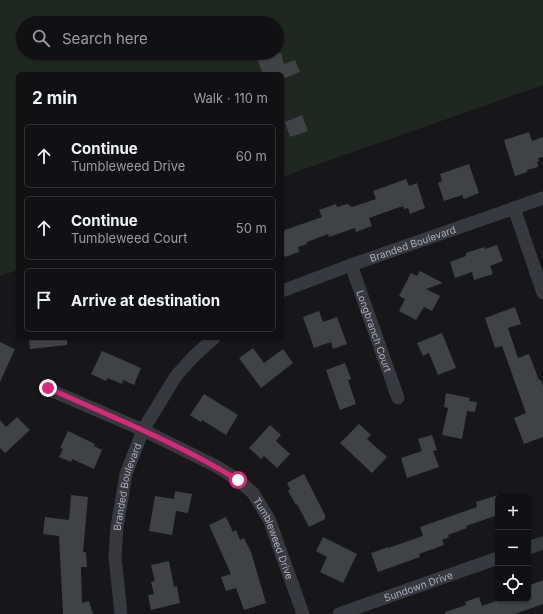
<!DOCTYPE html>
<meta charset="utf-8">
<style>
body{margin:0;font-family:Inter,sans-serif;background:#1a1a1c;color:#f1f3f6}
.controls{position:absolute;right:12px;bottom:12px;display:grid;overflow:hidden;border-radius:6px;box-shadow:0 1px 3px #0004}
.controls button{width:36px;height:36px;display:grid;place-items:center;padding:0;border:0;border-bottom:1px solid #303133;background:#111113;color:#f1f3f6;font:20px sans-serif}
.stop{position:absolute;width:12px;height:12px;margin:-9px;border:3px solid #db2777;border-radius:50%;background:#fff}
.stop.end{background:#db2777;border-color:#fff;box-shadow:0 1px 4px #0008}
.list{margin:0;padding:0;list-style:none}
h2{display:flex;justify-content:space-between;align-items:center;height:52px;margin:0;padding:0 16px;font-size:17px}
h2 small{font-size:13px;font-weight:400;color:#9c9da0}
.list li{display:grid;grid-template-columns:26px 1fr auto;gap:12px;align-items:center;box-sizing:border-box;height:64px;margin:0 8px 8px;padding:0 8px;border:1px solid #303133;border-radius:6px}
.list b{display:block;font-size:15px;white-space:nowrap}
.list p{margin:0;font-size:13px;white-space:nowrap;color:#9c9da0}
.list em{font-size:13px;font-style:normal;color:#9c9da0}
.icon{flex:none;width:22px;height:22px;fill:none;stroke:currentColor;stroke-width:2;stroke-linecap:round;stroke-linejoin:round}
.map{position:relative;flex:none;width:543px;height:614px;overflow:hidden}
.search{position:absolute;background:#111113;box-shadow:0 1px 3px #0004;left:16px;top:16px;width:268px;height:44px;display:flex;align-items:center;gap:10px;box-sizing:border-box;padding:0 14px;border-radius:22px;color:#9c9da0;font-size:15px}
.panel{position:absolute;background:#111113;box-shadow:0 1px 3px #0004;left:16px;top:72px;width:268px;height:268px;border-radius:6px}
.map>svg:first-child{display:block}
</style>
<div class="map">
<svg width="543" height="614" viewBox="0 0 543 614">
<rect width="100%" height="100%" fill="#171719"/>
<path fill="#1f2720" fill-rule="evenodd" d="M0,0h543v85l-261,92v-103h-264v196l-18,6zM23,23h254v30h-254z"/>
<path fill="#414246" d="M255,53h26l3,11 11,-4 5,12 -18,7v-5h-22l-1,-1 3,-1z
M302,115l6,16 -18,6 -5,-15z
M529,132l3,9 11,-4v20l-5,1 1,3 -2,1 1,5 -11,3v2l-12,4 -11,-36z
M469,164l10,29 -15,6 -2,-4 -18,6 -6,-18 4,-2 -2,-7z
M406,179l3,7 8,-3 8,25 -15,6 -2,-6 -4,1 -1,-3 -34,12 3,8 -16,6 -1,-4 -26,9 -1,-3 -21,8v2l-9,3 1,5 -14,5 -3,-8v-18l40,-14 -3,-7 17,-6 1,3 10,-3 5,3 24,-8 -3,-8z
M497,245l6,16 -13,5 3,8 -19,6 -2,-8 -17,6 -5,-16 16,-6v-3l18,-6 1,2z
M420,271l23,12 -17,6 14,7 -8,15 -8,-4 -8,13 -17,-9 6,-12 -6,-3 12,-23 6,3z
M515,307l6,17 -13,4 10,30 11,-4 10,26h2l2,6v51l-19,7 -10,-26 12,-5 -24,-67 -7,2 -10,-30z
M319,311l4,11 14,-5 10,27 -14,5 -2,-7 -17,6 -11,-31z
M442,333l14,35 -18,7 -9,-22 -6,3 -6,-13z
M29,338h38v7l-37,4z
M0,342l15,7 -15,33z
M253,348l11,15 19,-14 10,14 -32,25 -22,-30z
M102,351l39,17 -7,17 -11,-5 -1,4 -14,-6 -2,3 -15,-7z
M345,363l6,16 -3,1 8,24 -16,6 -14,-40z
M446,393l24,5 -1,3 8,1 -2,10 -8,-1 -5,28 -20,-4 6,-27 -4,-1z
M204,394l34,21 -12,20 -24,-15 -1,2 -11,-7z
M17,417l13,13 -25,23 -5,-5v-28l6,7z
M359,424l12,11 -4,4 20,18 -15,16 -32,-30z
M270,425l11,10 -5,6 14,13 -13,14 -13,-12 -3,3 -12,-11z
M68,431l27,13 -1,2 8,4 -8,19 -22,-10 -1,3 -12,-5 4,-8 -3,-1z
M432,435l5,15 -4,1 6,16 -32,11 -6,-20 21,-7 -4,-12z
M304,474l21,41v4l-16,8 -12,-23 -1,1 -8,-14 2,-2 -3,-6z
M175,491l17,3 -4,19 -12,-2 -4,24 -23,-4 6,-35 19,3z
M71,495l17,2 -5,55h3l1,15h-6l1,36 7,-2 4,13h-30l-4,-78 -16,-2 2,-17 24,3z
M498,495v20l-32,11 1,2 -19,7 1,2 -7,3 2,5 -25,9 1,3 -42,15 -7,-19 17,-6v1l35,-12 -3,-9 57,-20 -1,-5z
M226,517l7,15 3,-2 4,10 4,-2 7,14 15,51 -22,7 -8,-22 -10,3 -5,-14 10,-3 -22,-49z
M323,537l34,17 -14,29 -23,-11 7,-15 -11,-6z
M169,561l5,26 3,-1 3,17 -29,7 -3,-15 6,-1 -3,-12 4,-1 -4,-16z
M543,580v24l-28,10h-70v-2l21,-7 -1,-3 14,-5 3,9 20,-7h26v-13z"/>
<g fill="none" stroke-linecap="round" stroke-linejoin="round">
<g stroke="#38393e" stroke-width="13">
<path d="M514,208l29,85"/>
<path id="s1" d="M351,265l47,133"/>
<path id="s2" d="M282,291l69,-26 192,-67"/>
<path id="s3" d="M48,389l95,41 73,36 22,14 15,13 16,26 34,95"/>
<path d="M528,548l15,-5"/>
<path id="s4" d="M121,614l-6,-57 2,-30 9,-53 17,-44 33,-54 17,-19 21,-19"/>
<path id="s5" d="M339,614l159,-56"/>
</g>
</g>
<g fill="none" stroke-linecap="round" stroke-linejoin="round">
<path stroke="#db2777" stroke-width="5" d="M48,388c64,29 130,55 190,92"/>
</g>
<g text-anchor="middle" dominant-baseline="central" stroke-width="3" stroke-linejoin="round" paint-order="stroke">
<g font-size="10" fill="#a9adb9" stroke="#121214">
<text stroke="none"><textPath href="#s2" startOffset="139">Branded Boulevard</textPath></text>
<text stroke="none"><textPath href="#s1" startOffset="70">Longbranch Court</textPath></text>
<text stroke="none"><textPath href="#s4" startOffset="129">Branded Boulevard</textPath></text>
<text stroke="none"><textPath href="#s3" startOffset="281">Tumbleweed Drive</textPath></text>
<text stroke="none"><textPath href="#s5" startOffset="84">Sundown Drive</textPath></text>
</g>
</g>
</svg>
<div class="controls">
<button>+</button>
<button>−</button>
<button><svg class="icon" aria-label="locate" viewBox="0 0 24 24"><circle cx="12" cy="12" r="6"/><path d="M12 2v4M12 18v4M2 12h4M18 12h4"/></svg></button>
</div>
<div class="stop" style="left:238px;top:480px"></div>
<div class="stop end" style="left:48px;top:388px"></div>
<div class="search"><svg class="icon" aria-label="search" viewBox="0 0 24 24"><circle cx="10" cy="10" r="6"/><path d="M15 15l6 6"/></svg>Search here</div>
<section class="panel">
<h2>2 min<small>Walk · 110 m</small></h2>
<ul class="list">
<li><svg class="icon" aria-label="ahead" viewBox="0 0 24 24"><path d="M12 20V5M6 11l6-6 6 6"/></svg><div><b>Continue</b><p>Tumbleweed Drive</p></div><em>60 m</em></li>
<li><svg class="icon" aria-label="ahead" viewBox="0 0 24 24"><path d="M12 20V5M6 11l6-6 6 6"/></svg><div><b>Continue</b><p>Tumbleweed Court</p></div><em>50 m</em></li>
<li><svg class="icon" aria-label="arrive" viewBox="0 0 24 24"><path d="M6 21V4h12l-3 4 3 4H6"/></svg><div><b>Arrive at destination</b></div></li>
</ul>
</section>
</div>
